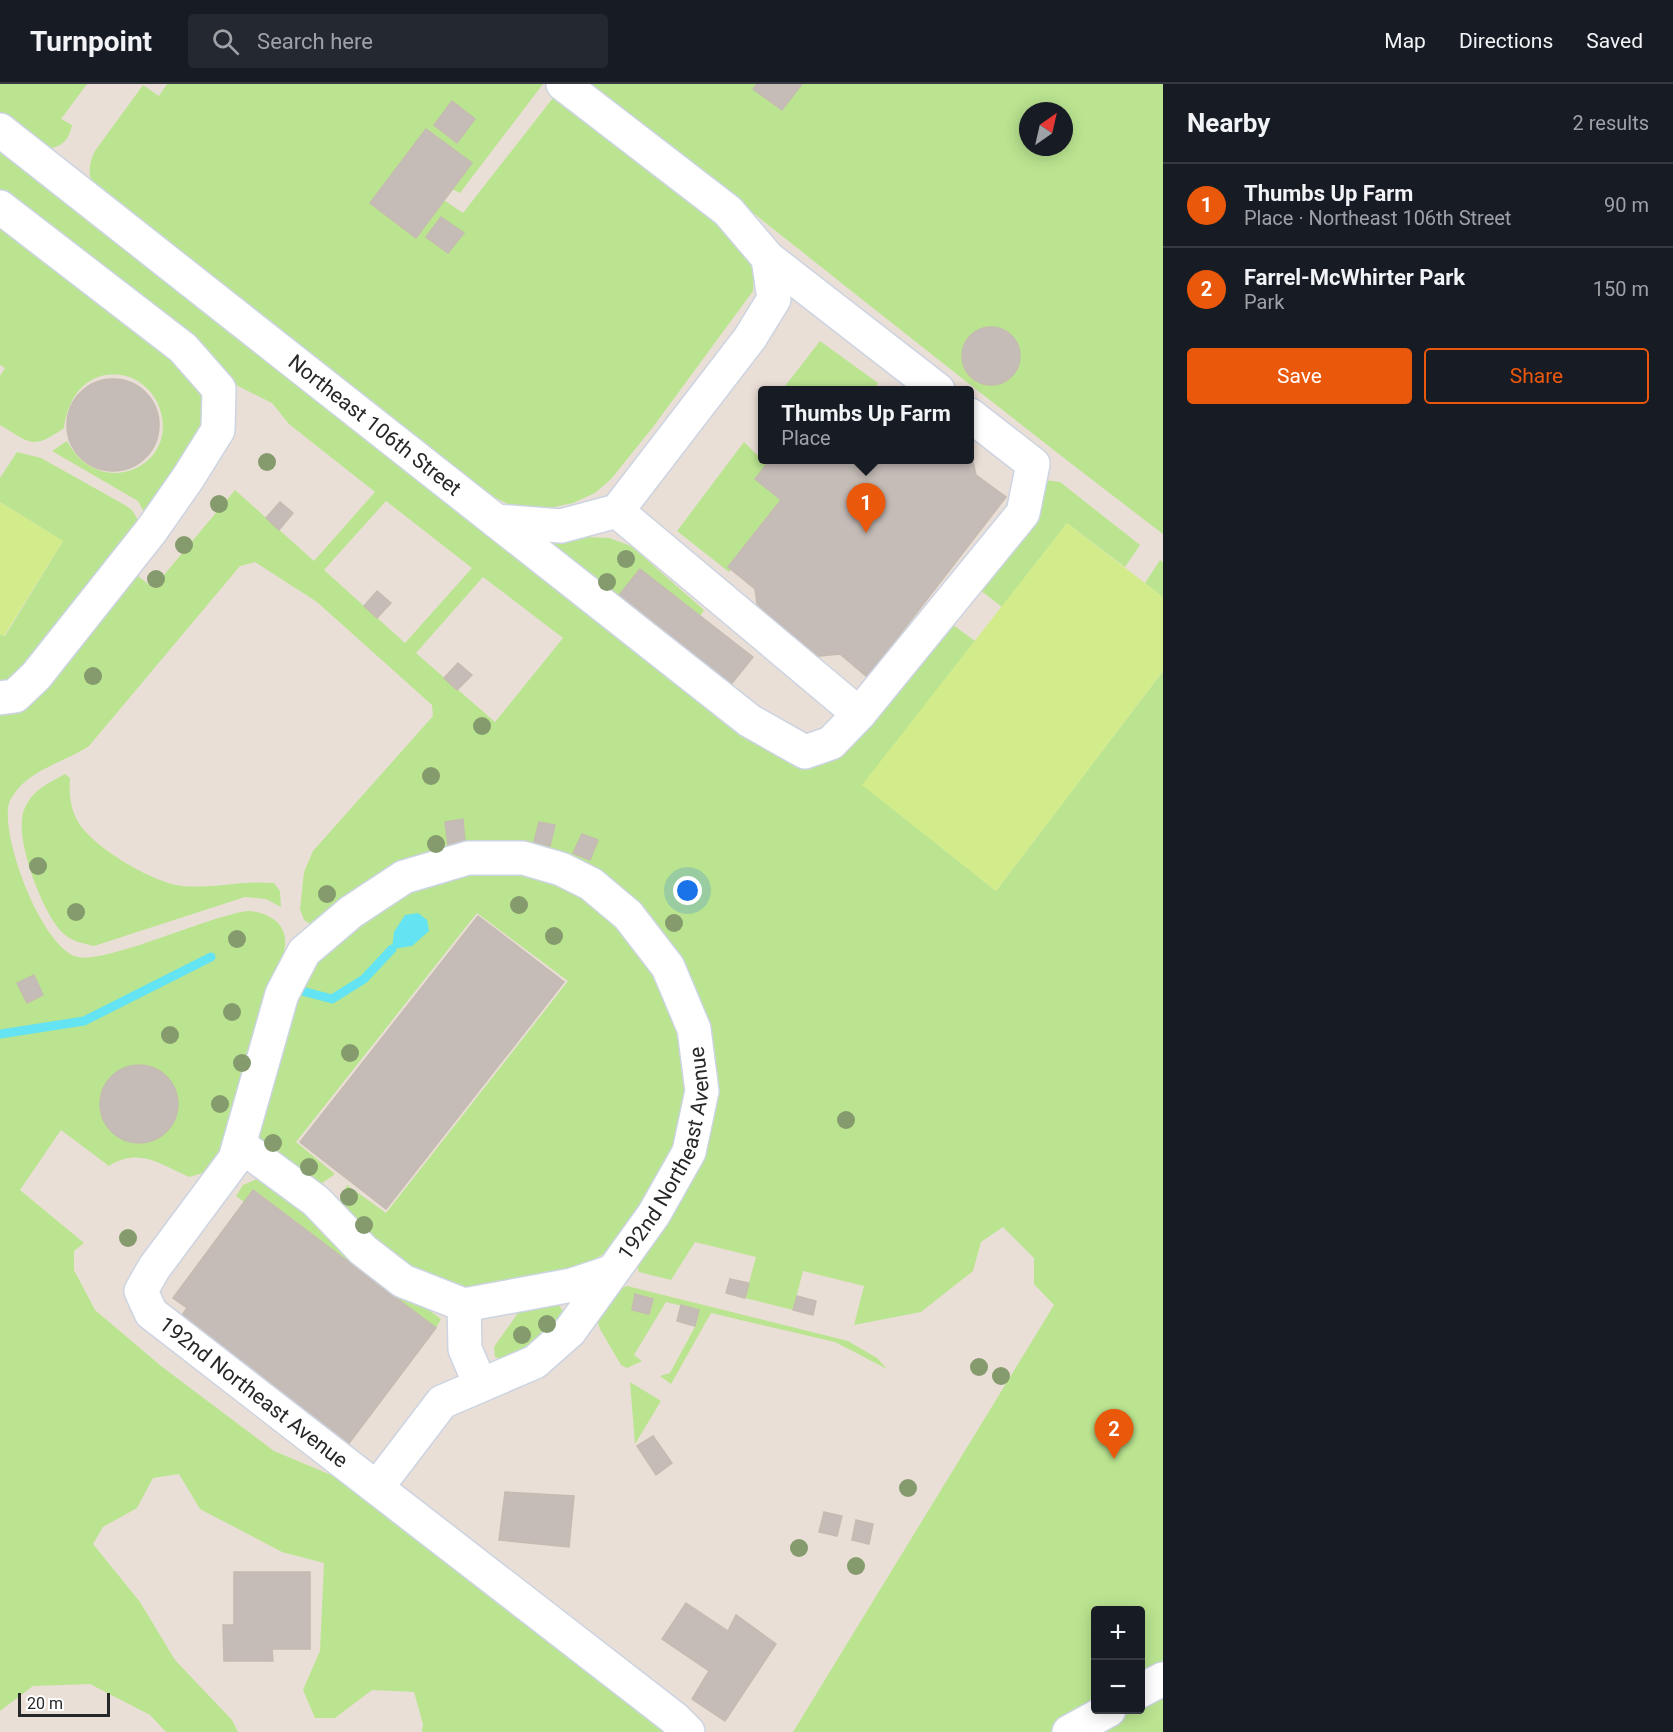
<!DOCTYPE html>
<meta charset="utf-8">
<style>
body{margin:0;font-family:Roboto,sans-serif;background:#242831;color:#f1f3f6}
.controls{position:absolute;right:18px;bottom:18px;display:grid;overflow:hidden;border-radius:6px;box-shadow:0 3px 15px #0003}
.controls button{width:54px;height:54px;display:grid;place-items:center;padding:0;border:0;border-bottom:2px solid #363941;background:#171b24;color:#f1f3f6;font:30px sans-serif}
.compass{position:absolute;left:1019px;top:18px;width:54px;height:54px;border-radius:50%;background:#171b24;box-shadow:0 3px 15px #0003;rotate:34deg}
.scale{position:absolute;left:18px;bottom:15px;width:92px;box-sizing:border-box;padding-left:6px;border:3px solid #272727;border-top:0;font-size:16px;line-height:21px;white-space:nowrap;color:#272727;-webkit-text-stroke:4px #fff;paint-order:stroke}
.you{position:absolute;left:688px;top:807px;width:21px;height:21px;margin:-15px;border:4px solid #fff;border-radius:50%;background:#1a73e8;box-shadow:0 0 0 9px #1a73e833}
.badge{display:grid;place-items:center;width:39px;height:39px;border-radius:50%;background:#ea580c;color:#fff;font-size:20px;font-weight:700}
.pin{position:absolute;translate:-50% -50px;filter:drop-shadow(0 2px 3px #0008)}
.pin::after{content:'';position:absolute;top:32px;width:21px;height:18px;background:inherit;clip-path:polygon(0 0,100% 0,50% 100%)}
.popup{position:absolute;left:758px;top:302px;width:216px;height:78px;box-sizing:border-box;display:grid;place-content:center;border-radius:6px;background:#171b24;filter:drop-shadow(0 2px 4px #0005);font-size:20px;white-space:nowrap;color:#9ea1a6}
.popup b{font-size:22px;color:#f1f3f6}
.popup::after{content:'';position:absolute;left:50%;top:100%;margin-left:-12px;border:12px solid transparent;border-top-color:#171b24}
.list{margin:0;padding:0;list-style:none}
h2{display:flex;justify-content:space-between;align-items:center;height:78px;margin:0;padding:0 24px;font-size:26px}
h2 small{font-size:20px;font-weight:400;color:#9ea1a6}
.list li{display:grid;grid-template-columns:39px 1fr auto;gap:18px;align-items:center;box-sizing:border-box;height:84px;padding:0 24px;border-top:2px solid #363941}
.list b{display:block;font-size:22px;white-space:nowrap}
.list p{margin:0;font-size:20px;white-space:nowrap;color:#9ea1a6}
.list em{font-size:20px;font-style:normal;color:#9ea1a6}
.actions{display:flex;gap:12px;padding:18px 24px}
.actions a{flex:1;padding:14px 0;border:2px solid #ea580c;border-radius:6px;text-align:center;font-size:21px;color:#ea580c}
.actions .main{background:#ea580c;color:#fff}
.icon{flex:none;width:33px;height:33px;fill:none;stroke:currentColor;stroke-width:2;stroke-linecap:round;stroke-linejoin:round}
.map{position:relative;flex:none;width:1163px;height:1648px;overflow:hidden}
header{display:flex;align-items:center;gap:36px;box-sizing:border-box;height:84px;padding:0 30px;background:#171b24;border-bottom:2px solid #363941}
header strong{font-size:28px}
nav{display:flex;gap:33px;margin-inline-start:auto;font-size:21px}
.search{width:420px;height:54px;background:#242831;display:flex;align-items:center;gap:15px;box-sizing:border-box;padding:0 21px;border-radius:6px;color:#9ea1a6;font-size:22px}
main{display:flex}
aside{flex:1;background:#171b24}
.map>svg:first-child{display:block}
</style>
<header>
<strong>Turnpoint</strong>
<div class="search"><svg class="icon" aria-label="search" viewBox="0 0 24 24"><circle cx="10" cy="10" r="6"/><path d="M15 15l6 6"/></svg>Search here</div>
<nav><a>Map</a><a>Directions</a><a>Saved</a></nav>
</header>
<main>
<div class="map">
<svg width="1163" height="1648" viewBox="0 0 1163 1648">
<rect width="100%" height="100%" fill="#eadfd7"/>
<path fill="#bae490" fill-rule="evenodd" d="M0,0h87l-26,35 11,6c-3,15 -9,21 -24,24l-48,-32z
M167,0h376l-83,109 -8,-4 -8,11 19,13 93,-119 162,123 30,36 6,17 -1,21 -100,136 -42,52 -16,14 -22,10 -28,6 -35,-4 -36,-18 -377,-295c-9,-15 -10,-25 -2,-41l48,-66 16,11z
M590,0h573v450c-193,-147 -382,-300 -573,-450zM1028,27h36v36h-36z
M0,67l426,337 323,242 60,40 19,-12 217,-278 15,2 80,63 -15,22 -58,-44 -65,84 -22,-17 -27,35 22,16 -112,144 133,106 167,-220v1061h-370l261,-427 -20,-21v-26l-31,-31 -22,15 -8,29 -52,41 -67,13 10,-39 -61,-15 -10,39 -48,-12 11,-41 -61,-15 -24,38 -32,-8 -5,-15 72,-131 -52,-196 -159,-82 -181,78 -10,-6 -4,-11 4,-37 9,-21 120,-135 -1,-11 -115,-103 -62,-40 -15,4 -151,180c-27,18 -65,24 -80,57 -9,33 33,146 69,154 24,6 114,-32 144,-40 8,-2 19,-6 27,-6 16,1 35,10 36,28 1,9 -3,22 -5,31l-50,179 -17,21 -24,7c-29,-13 -50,-30 -80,-11l-48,-36 -41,60 64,53 -10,8v19l21,40 66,56 113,85 69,29 321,252h-242l1,-8 -9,-32 -42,-2 -37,28h-20l-12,-28 17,-39 4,-88 -42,-11 -82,-43 -21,-35 -26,4 -16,30 -34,19 -10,17 47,58 35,58 57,60 6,12h-72l-16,-17 -60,-31 -57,2 -33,25v-1000l6,1 36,-18 91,-122 20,16 82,-98 79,71 61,-69 -86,-68 -17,-21 -42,-21 -230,-185zM386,417l86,67 -67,75 -81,-73zM483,493l80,61 -68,84 -79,-69zM1096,1526h44v100h-44z
M0,132l204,169 1,45 -55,93 -12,-22 -86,-50 15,-10c34,64 119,22 90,-39 -6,-12 -18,-23 -31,-26 -37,-8 -58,19 -62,52 -32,22 -32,16 -64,-3v-49l5,-8 -5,-3z
M820,257l58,42 -4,7h-92z
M744,358l18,18 7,1 -14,18 26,21 -53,66 3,3 -2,3 -52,-41z
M17,368l24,6 82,46 9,6 7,12 -139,176v-64l5,2 58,-95 -63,-39v-24z
M587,453l22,1 22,8 73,64 -4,6 -60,-47 -24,30 -71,-54z
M1160,476l3,2v35l-18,-14z
M65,690l5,4c-1,16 0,29 8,44 15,25 75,61 104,64 30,3 61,-6 92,-3l6,8 1,16 -15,-8 -21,-2 -151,49c-11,-3 -21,-4 -30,-12 -21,-18 -51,-98 -40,-124 9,-21 22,-25 41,-36z
M510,783l74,27 36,26 49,69 23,103 -21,77 -59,80 -31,18 -109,25 -51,-11 -84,-74 10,-22 39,28 182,-232 -91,-68 -181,229 39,32 -20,14 -62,-46 29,-115 34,-69 107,-79z
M257,1095l12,2 94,80 78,58 -5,9 -182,-138 -10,12 -8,-6 7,-11z
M627,1202l221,55 29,17 10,11 -52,-27 -124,-29 -40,71 -11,-8 10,-3 26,-48 3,-15 -33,-8 -32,53 8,6 -15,7 -6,-3 -21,-36 -5,-16 15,-20z
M537,1218l21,2 5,7c-8,27 -32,37 -55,49l-13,-3 -1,-10 24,-34z
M630,1298l31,19 -26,43z"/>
<path fill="#d2ec8b" d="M0,418l63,39 -59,95 -4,-2z
M1067,439l96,74v74l-167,220 -134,-106z"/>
<path fill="#64e3f2" d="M418,829l9,7 2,11 -17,15 -20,3 2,-17 11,-17z"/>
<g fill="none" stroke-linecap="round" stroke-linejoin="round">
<path stroke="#64e3f2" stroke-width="9" d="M302,907l30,8 32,-20 28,-30
M0,950l84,-13 127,-64"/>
</g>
<path fill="#c5bcb7" stroke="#c5bbb1" stroke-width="1.5" d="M757,0h45l-20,26 -29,-21z
M452,17l23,18 -18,24 -23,-18z
M426,45l46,34 -56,75 -46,-35z
M441,133l23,16 -16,20 -22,-16z
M962 272a29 29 0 1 1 58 0a29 29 0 1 1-58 0Z
M67 341a46 46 0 1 1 92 0a46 46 0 1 1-92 0Z
M970,365l6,26 30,22 -139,180 -27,-23 -30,3 -51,-39 -4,-29 -27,-22 53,-67 -26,-21 15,-19h200z
M280,418l13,11 -14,17 -13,-12z
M640,485l113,88 -24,30 -113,-88z
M377,507l14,12 -14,15 -13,-12z
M458,579l14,12 -15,15 -13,-12z
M463,735l2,24 -17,2 -3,-23z
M539,738l16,3 -5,21 -16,-4z
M582,750l16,6 -8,20 -17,-7z
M478,832l86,66 -178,227 -86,-67z
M34,891l9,20 -16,8 -10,-20z
M100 1020a39 39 0 1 1 78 0a39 39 0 1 1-78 0Z
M253,1106l183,138 -92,122 -167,-128 10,-14 -14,-10z
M730,1195l19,4 -4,15 -19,-5z
M635,1210l18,5 -4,15 -17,-4z
M797,1212l19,5 -3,14 -20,-5z
M681,1221l18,5 -4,16 -18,-5z
M653,1352l19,27 -16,12 -19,-29z
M505,1408l69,4 -5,51 -70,-7z
M824,1428l18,4 -5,20 -18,-4z
M856,1436l17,4 -4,20 -17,-4z
M234,1488h76v77h-38l1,12h-49l-1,-36h11z
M686,1519l42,28 8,-16 40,29 -51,77 -33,-22 17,-28 -47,-32z"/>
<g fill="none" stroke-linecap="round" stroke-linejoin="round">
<defs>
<g id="minor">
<path id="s1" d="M0,46l750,591 55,31 26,-9 28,-29 164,-201 10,-49 -63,-49"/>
<path d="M0,123l183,141 36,41 -1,41 -30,48 -37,53 -115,145 -21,20 -15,2"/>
<path d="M768,174l170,132"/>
<path d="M617,427l242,203"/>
<path d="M496,437l65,5 56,-15 133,-173 24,-39 -6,-41 -40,-47 -165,-127"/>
<path d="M240,1061l76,56 47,49 40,31 61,24 108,-20 39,-13"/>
<path d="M464,1221l1,44 15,35"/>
<path id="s2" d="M378,1402l64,-84 93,-40 35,-31 84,-117 35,-62 13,-61 -8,-62 -26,-62 -40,-52 -37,-31 -30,-15 -38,-11h-55l-64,19 -53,35 -47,40 -22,42 -47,165 -81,109 -13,23 10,22 523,405 14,14"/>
<path d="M1140,1607l23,-12"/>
<path d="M1069,1648l40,-22"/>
</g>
</defs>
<use href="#minor" stroke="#ccd4e1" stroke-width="36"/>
<use href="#minor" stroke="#fff" stroke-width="33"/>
</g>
<g fill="#859b6d">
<circle cx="267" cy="378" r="9"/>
<circle cx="219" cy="420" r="9"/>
<circle cx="184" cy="461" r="9"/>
<circle cx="626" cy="475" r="9"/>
<circle cx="156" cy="495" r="9"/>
<circle cx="607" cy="498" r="9"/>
<circle cx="93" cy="592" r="9"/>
<circle cx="482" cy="642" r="9"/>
<circle cx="431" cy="692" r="9"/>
<circle cx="436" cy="760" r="9"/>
<circle cx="38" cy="782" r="9"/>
<circle cx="327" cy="810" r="9"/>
<circle cx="519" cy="821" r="9"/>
<circle cx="76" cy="828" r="9"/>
<circle cx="674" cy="839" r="9"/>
<circle cx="554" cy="852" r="9"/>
<circle cx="237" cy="855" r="9"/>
<circle cx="232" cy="928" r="9"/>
<circle cx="170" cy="951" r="9"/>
<circle cx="350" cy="969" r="9"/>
<circle cx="242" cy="979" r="9"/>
<circle cx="220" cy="1020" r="9"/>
<circle cx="846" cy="1036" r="9"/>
<circle cx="273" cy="1059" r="9"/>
<circle cx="309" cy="1083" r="9"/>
<circle cx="349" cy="1113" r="9"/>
<circle cx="364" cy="1141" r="9"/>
<circle cx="128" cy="1154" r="9"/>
<circle cx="547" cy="1240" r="9"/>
<circle cx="522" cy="1251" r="9"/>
<circle cx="979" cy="1283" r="9"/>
<circle cx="1001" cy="1292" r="9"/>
<circle cx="908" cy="1404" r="9"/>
<circle cx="799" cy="1464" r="9"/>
<circle cx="856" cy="1482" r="9"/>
</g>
<g text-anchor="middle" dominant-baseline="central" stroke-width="4.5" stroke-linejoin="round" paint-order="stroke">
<g font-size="21" fill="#272727" stroke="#fff">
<text stroke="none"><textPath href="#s1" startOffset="477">Northeast 106th Street</textPath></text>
<text stroke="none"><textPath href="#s2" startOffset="460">192nd Northeast Avenue</textPath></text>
<text stroke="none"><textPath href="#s2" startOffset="1630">192nd Northeast Avenue</textPath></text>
</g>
</g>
</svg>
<div class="controls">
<button>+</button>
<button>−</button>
</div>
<svg class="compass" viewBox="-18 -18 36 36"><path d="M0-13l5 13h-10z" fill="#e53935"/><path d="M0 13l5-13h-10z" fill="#9ea1a6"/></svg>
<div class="scale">20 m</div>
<div class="you"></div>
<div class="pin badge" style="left:866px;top:449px">1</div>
<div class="popup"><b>Thumbs Up Farm</b>Place</div>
<div class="pin badge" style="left:1114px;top:1375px">2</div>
</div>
<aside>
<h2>Nearby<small>2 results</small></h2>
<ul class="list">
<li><span class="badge">1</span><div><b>Thumbs Up Farm</b><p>Place · Northeast 106th Street</p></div><em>90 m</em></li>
<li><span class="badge">2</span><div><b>Farrel-McWhirter Park</b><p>Park</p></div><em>150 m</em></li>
</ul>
<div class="actions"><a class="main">Save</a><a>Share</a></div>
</aside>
</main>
